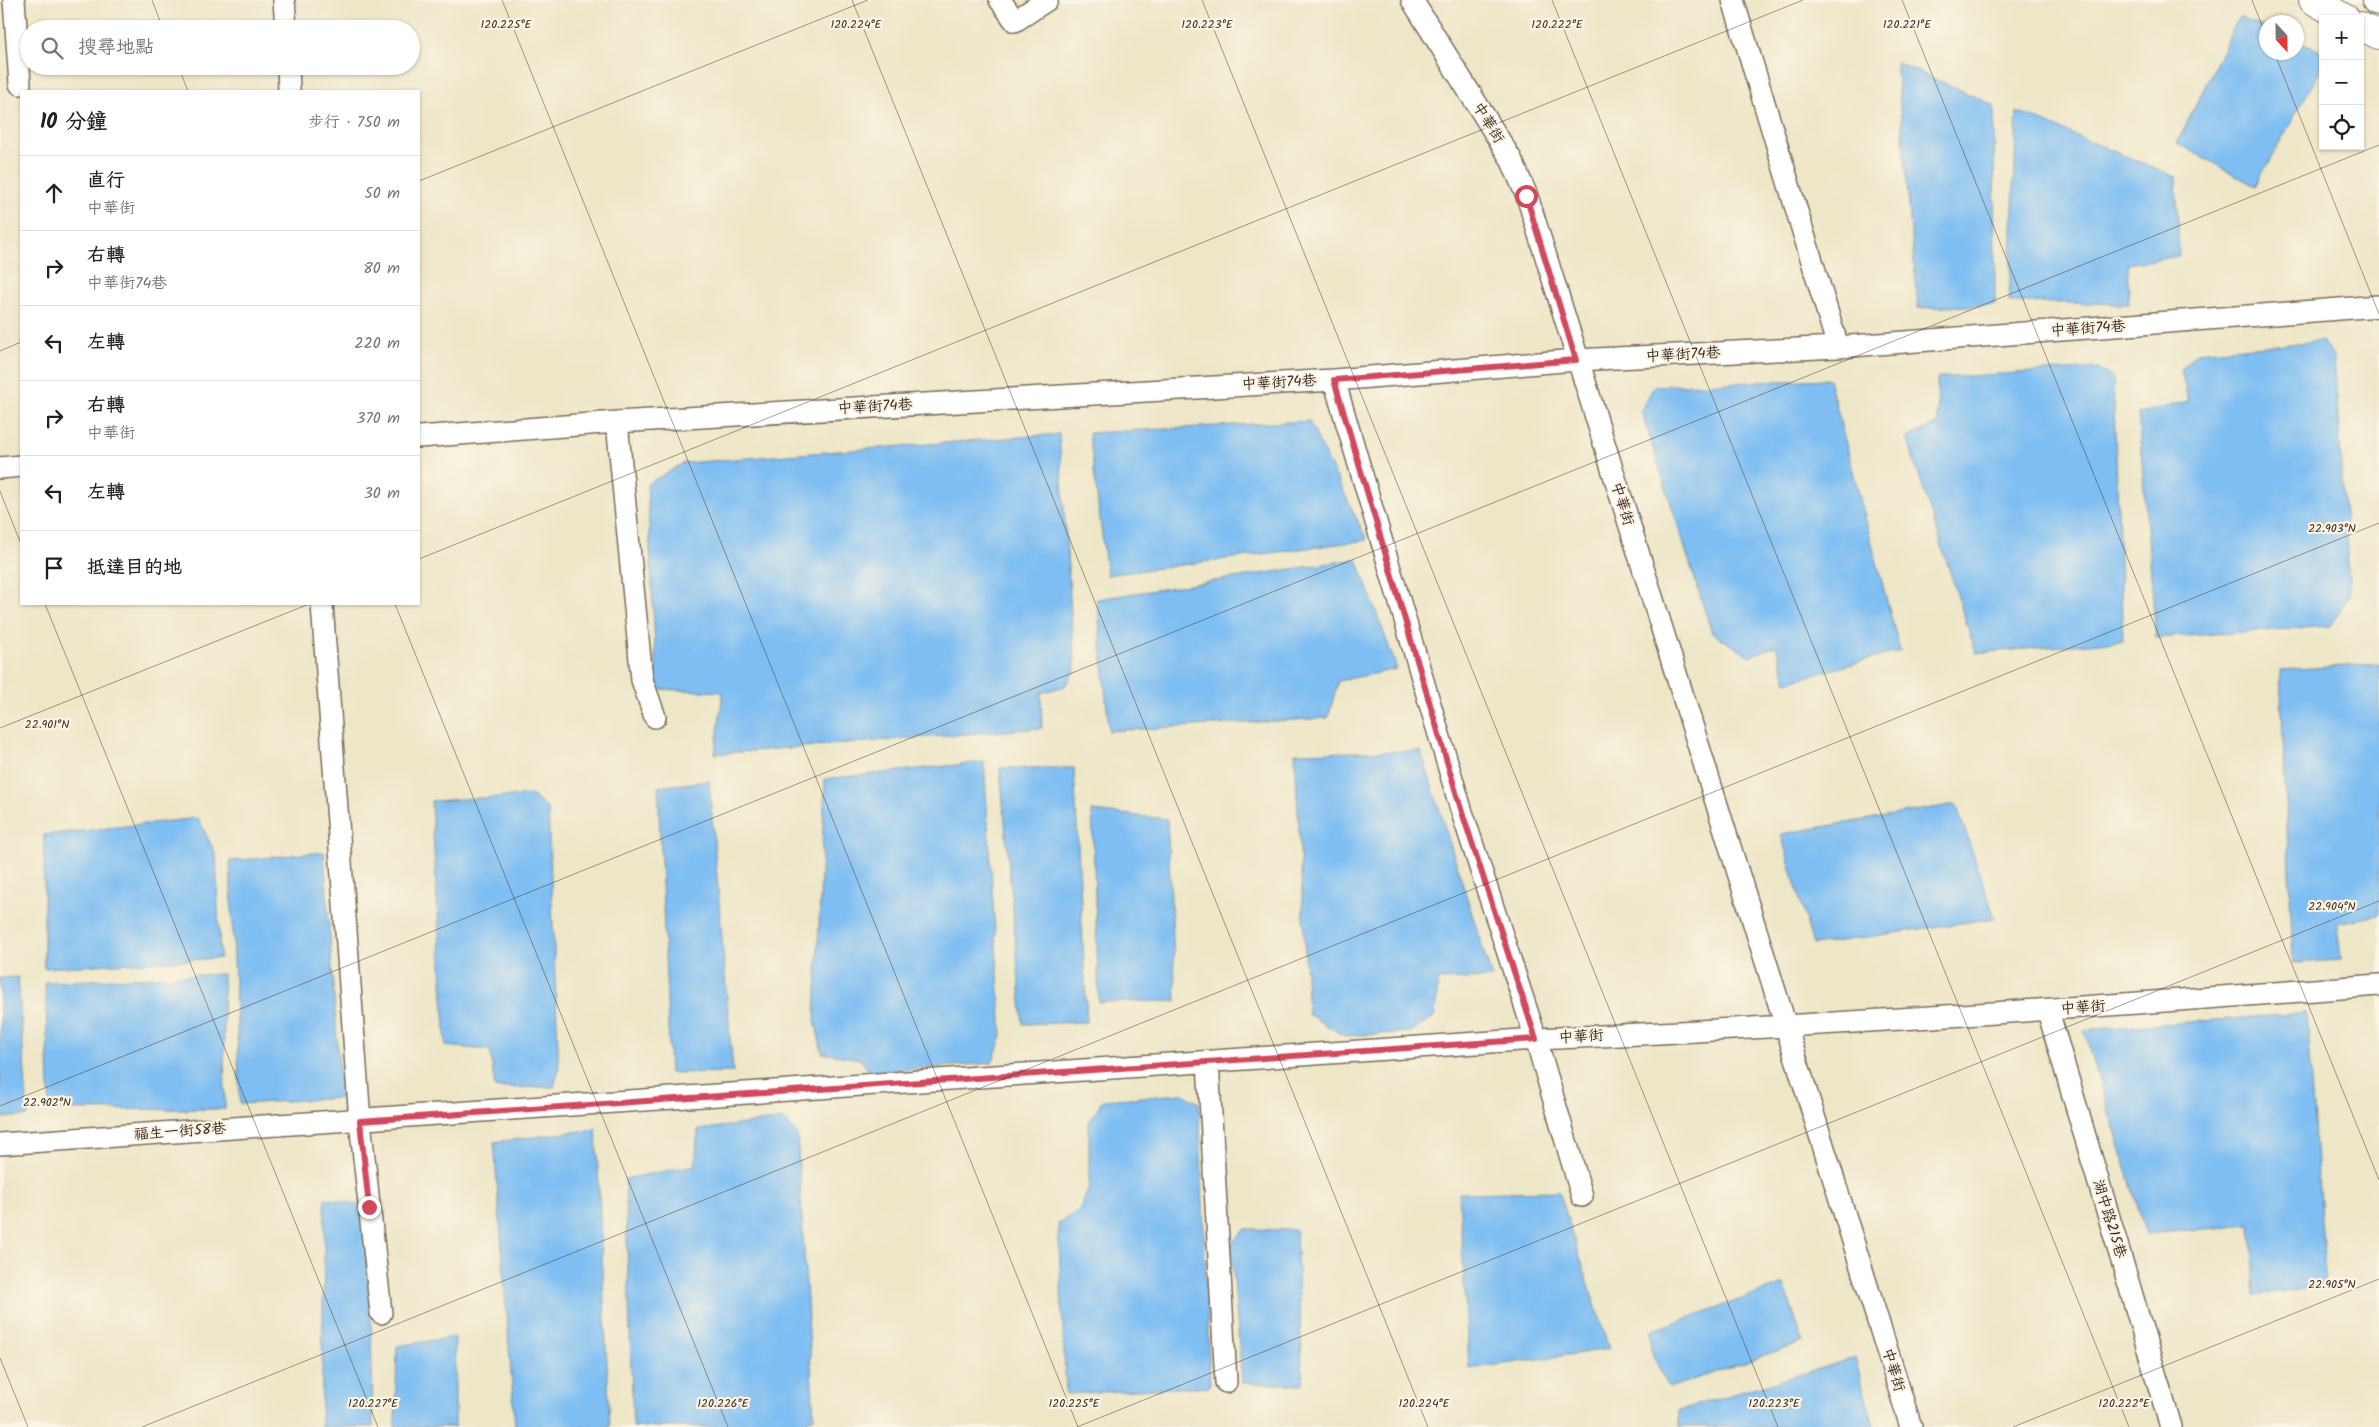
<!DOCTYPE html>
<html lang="zh-TW">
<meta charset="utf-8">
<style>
body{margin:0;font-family:Kalam,"LXGW WenKai TC",sans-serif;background:#f6f6f6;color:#202124}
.controls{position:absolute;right:15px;top:15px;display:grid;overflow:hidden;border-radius:0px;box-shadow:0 1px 4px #0004}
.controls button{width:45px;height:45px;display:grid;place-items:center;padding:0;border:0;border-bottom:1px solid #e0e0e0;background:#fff;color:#202124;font:25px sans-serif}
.compass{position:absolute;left:2259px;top:15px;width:45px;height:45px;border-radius:50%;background:#fff;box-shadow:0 1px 4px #0004;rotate:158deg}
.stop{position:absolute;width:15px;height:15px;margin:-11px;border:4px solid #d1495b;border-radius:50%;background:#fff}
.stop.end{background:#d1495b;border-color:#fff;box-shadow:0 1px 5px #0008}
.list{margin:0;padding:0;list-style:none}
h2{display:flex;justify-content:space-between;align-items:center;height:65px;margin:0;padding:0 20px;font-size:21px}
h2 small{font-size:16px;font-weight:400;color:#757577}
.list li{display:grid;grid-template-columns:32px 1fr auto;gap:15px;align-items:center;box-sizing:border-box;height:75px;padding:0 20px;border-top:1px solid #e0e0e0}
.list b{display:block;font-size:19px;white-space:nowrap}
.list p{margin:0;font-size:16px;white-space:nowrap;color:#757577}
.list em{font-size:16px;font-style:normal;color:#757577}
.icon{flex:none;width:28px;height:28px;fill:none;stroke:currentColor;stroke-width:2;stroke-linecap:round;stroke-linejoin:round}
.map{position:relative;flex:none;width:2379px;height:1427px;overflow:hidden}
.search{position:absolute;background:#fff;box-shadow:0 1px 4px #0004;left:20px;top:20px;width:400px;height:55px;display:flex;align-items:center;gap:12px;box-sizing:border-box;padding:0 18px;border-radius:28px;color:#757577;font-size:19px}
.panel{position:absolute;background:#fff;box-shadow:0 1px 4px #0004;left:20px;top:90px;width:400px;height:515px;border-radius:0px}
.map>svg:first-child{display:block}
</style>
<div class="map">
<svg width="2379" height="1427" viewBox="0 0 2379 1427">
<rect width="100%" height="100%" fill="#fcf5e5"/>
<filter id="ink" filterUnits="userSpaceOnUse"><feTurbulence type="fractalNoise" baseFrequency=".02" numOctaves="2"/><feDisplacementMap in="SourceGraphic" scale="10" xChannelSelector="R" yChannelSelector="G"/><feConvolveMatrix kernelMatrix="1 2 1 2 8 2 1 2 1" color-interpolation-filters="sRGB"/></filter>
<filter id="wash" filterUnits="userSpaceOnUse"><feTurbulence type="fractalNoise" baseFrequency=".0096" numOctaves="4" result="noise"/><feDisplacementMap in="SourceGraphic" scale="20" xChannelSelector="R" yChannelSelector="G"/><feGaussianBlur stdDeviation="1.12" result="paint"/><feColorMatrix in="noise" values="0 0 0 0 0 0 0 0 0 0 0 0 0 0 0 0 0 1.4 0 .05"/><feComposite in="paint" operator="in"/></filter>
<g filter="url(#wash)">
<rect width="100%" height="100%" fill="#ede6c7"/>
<path fill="#7ebef2" stroke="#5c7488" d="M2239,17l27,11v24h30l1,-11 26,11v14l-68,120 -78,-43z
M1896,62l98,43 1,200 -77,3z
M2017,111l159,66 3,79 -51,8 1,40 -120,-2z
M2322,341l12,16 16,237 -19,32 -175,12 -18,-224 50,-13 -7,-32 16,-17z
M2098,368l15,11 10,262 -147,12 -69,-215 31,-15 -1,-45z
M1829,379l71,272 -113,31 -11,-36 -26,10 -38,-23 -71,-223 13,-24z
M1309,421l58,119 -260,35 -18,-142z
M1059,434l16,237 -10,15 -24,7 1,35 -327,26 8,-62 -66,-3 -10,-205 37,-21z
M1357,559l40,110 -59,12 -10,37 -219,13 -12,-132z
M2379,664v251l-42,8 4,37 -48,3 -13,-293z
M1421,751l71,227 -54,2 -3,36 -24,16 -67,4 -36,-22 -13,-261z
M984,762l18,274 -10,27 -122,9 -10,-13 -38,-6 -7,-33 10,-241z
M1000,768h74l13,254 -64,2z
M709,781l24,291 -63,1 -12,-286z
M531,795l17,14 11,261 -5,17 -59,1 -5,-38 -44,-4 -15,-245z
M1956,804l39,114 -182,27 -32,-111z
M1092,811l75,8 9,182 -77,1z
M198,818l18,37 4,103 -176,10v-133z
M324,852l17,246 -101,6 -10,-243z
M223,974l2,135 -175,1 -5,-128z
M18,977l10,139 -28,2v-140z
M2306,1013l20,272 -70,10 -5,-70 -105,9 -62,-204z
M1183,1094l16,9 11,283 -144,8 -8,-170 22,-15 9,-21v-66l14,-22z
M783,1119l14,15 17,283 -15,10h-166l-8,-248 70,-14 3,-35z
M596,1129l14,298h-95l-21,-285z
M1559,1191l50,158 -140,20 -10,-176z
M325,1198l44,9 4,220h-52z
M1246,1229l50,1 7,155 -61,-2 -11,-140z
M1784,1284l19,58 -134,46 -18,-36v-21z
M455,1337v90h-60l2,-81z
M1855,1358l19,69h-195v-17z"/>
</g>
<g filter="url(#ink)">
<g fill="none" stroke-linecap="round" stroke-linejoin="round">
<defs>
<path id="minor" d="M14,0l6,84
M284,0l2,29
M1000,0l15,21 32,-21
M1412,0l99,159 16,37 384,1231
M1733,0l105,347
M288,66l1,25
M1334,380l127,429 75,230 46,157
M617,422l25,258 13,37
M419,437l198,-15 717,-42 242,-20 262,-13 541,-41
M0,468l21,-2
M322,604l38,517 21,192
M2048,1011l123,416
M1208,1062l18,320
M0,1144l1536,-105c282,-13 562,-32 843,-54"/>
<path id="major" d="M2313,0l33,19
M2376,0l3,1
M2360,26l19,9"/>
</defs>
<use href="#minor" stroke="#796c59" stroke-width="24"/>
<use href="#major" stroke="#796c59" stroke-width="30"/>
<use href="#minor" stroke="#fff" stroke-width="21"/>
<use href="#major" stroke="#fff" stroke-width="28"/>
</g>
</g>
<g fill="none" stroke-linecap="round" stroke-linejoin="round" filter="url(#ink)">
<path stroke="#d1495b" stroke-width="6" d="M369,1207l-9,-86 1176,-82 -75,-230 -127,-429 242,-20 -50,-164"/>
</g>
<path fill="none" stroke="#3b2a1e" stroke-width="1" stroke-opacity="0.45" d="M152,0l11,29M502,0l576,1427M852,0l576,1427M1202,0l576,1427M1552,0l577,1427M1902,0l477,1180M2252,0l14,35M2274,52l105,262M178,66l10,25M419,181l449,-181M0,351l21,-9M0,491l21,53M419,559l1384,-559M45,604l333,823M395,604l333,823M0,728l309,-124M0,1106l2379,-961M0,1358l28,69M142,1427l2237,-904M1077,1427l1302,-526M2013,1427l366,-148"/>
<g text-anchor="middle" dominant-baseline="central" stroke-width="4.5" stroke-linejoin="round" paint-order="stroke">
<g font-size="15" fill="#3b2a1e" stroke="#fcf5e5">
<text transform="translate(1488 123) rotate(58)">中華街</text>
<text transform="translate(2088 329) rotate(-4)">中華街74巷</text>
<text transform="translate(1683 355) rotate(-3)">中華街74巷</text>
<text transform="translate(1279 383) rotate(-3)">中華街74巷</text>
<text transform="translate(875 407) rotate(-3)">中華街74巷</text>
<text transform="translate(1622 504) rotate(73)">中華街</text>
<text transform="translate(2083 1008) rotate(-4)">中華街</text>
<text transform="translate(1581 1037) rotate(-3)">中華街</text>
<text transform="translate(180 1132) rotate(-4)">福生一街58巷</text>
<text transform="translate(2109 1219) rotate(73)">湖中路215巷</text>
<text transform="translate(1893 1370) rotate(73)">中華街</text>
</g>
</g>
<g font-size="12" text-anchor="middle" fill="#3b2a1e" stroke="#fcf5e5" stroke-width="4.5" stroke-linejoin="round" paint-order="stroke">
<text x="506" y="28">120.225°E</text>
<text x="856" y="28">120.224°E</text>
<text x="1207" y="28">120.223°E</text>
<text x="1557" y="28">120.222°E</text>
<text x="1907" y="28">120.221°E</text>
<text x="2332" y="532">22.903°N</text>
<text x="47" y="728">22.901°N</text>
<text x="2332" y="910">22.904°N</text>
<text x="47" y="1106">22.902°N</text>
<text x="2332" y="1288">22.905°N</text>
<text x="373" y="1407">120.227°E</text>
<text x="723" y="1407">120.226°E</text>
<text x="1074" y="1407">120.225°E</text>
<text x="1424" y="1407">120.224°E</text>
<text x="1774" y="1407">120.223°E</text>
<text x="2124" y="1407">120.222°E</text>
</g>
</svg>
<div class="controls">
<button>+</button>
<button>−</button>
<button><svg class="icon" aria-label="locate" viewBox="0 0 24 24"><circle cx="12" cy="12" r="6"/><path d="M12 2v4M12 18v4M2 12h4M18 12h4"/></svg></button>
</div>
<svg class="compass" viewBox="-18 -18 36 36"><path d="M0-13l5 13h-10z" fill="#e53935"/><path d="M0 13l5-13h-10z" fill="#757577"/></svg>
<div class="stop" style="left:1526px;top:196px"></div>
<div class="stop end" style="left:369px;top:1207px"></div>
<div class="search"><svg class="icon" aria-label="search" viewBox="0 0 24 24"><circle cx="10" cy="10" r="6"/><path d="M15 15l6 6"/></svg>搜尋地點</div>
<section class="panel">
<h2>10 分鐘<small>步行 · 750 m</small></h2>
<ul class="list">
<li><svg class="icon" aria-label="ahead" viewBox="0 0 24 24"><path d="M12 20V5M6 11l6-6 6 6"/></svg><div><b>直行</b><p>中華街</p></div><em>50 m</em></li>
<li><svg class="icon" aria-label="right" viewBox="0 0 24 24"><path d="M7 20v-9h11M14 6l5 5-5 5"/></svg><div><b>右轉</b><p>中華街74巷</p></div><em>80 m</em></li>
<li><svg class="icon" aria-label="left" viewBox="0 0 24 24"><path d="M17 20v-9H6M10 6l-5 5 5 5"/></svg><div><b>左轉</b></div><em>220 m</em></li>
<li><svg class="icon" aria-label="right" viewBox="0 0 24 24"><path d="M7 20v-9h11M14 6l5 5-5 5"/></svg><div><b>右轉</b><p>中華街</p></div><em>370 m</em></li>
<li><svg class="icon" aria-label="left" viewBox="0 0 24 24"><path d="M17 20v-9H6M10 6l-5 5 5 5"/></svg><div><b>左轉</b></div><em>30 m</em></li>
<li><svg class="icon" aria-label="arrive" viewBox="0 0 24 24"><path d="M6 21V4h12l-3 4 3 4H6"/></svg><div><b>抵達目的地</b></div></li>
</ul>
</section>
</div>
